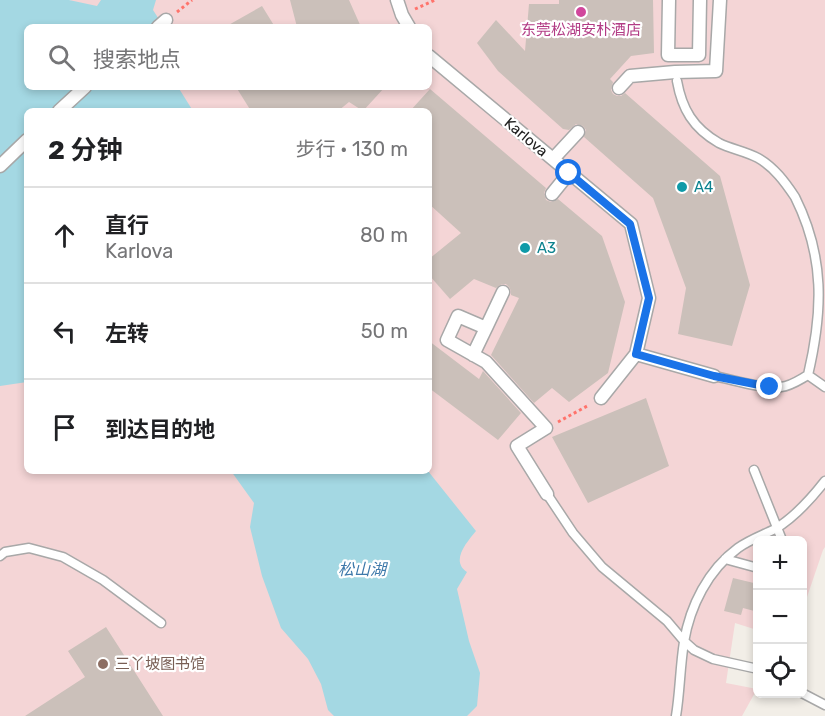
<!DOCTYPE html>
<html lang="zh">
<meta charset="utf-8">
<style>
body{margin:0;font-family:Rubik,"Noto Sans SC",sans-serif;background:#f6f6f6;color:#202124}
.controls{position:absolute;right:18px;bottom:18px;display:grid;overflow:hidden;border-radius:9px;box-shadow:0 3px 9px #0003}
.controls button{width:54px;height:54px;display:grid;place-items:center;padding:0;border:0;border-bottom:2px solid #e0e0e0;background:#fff;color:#202124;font:30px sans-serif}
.stop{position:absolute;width:18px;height:18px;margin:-14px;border:4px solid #1a73e8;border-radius:50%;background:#fff}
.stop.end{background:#1a73e8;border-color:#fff;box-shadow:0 2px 6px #0008}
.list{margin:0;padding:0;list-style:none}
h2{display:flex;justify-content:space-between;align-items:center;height:78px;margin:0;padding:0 24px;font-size:26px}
h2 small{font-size:20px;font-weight:400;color:#757577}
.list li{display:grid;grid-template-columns:39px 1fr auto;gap:18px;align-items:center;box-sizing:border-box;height:96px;padding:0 24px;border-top:2px solid #e0e0e0}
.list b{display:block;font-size:22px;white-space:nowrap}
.list p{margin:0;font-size:20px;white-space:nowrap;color:#757577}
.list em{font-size:20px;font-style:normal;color:#757577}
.icon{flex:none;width:33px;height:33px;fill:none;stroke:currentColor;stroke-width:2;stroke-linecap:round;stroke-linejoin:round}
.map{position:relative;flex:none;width:825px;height:716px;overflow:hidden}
.search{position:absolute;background:#fff;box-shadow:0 3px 9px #0003;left:24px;top:24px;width:408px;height:66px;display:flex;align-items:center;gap:15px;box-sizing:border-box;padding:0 21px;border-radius:9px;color:#757577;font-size:22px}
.panel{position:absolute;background:#fff;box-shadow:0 3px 9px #0003;left:24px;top:108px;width:408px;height:366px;border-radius:9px}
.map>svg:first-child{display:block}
</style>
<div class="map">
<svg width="825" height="716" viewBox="0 0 825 716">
<rect width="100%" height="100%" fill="#f2eee7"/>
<path fill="#f4d5d6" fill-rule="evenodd" d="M71,0h754v547l-2,3 -16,47 -4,7 -1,-64h-44l-1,90 -22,-7 -9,60 31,6 -15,27h-742v-641l27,12h402v-60h-383zM27,111h402v360h-402z"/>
<path fill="#a4d8e3" d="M0,0h69l28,6 4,-6h55l-3,10 11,17h-137v60h151l15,24h-166v271l-27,4z
M231,471h197l48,60c-9,11 -26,30 -9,41l-10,17 12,52 11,32 -3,33 -10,10h-133l-6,-6 -7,-26 -13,-25 -27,-31 -19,-52 -12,-49 4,-24z"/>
<path fill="#cbc0ba" d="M290,0h59l12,27h-64z
M559,0h94l1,53 -23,3 -21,23 3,3 -2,8 2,4 4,2h4l4,-3 95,83 30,109 -18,61 -54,-12 8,-46 -33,-90 -69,-61 2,-7 -3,-4 -7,-2 -7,6 -6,-1 -65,-58 -21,-28 19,-23 29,31 4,-47h30z
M262,6l13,21h-50z
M236,87h149l-22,24 -14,-9 -11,9h-87z
M430,89l116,99 -2,5 2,7 5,2 7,-3 44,37 23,66 -17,71 -39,29 -17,-14 -18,15 -43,-48 28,-57 -8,-3v-4l-2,-4 -3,-3h-4l-6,4 -22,-9 -24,20 -21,-24v-16l32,-26 -32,-29v-93h-19z
M429,341l50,38 4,-8 38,42 -23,27 -69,-52z
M646,398l23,68 -81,37 -36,-66z
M733,578l25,6v28l-15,-4 -2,7 -17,-4z
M106,627l57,89h-138l60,-39 -17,-26z"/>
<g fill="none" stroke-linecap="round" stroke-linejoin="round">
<defs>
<path id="service" d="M677,81c5,28 16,47 42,62 12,6 26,8 39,15 16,9 27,24 37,39 30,60 28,114 13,178 -9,5 -17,11 -27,12 -16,3 -50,-8 -67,-11
M808,375l17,12
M754,470l28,70
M547,494l26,39 29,34 65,54 17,20 10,9 19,9 45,10
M0,556l5,-4 24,-4 34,9 40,23 58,43
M725,559l33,9
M802,693l23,12
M676,716c4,-24 4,-49 8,-74 6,-36 24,-72 54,-94 11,-8 25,-13 37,-19 20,-12 36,-30 50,-48"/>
<path id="pedestrian" d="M397,0l5,15 7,12
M669,0l-1,55h31l1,-55
M158,27l8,-7
M429,56l202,168 18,74 -13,56 -35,44
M619,88l11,-12 45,-4 41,-1 4,-71
M59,111l26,-24
M553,159l25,-27
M0,166l27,-26
M552,194l17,-21
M486,328l17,-36
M636,354l78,22
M473,355l13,-27 -28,-12 -11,24 39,22 60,66 -29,18 30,48"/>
</defs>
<use href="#service" stroke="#a8a8a8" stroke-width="11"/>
<use href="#pedestrian" stroke="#a8a8a8" stroke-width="15"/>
<path stroke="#ff736b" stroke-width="3" stroke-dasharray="3 3" stroke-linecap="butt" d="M415,9l20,-9
M177,12l15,-12
M558,422l31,-17"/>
<use href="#service" stroke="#fff" stroke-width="8"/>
<use href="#pedestrian" stroke="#fff" stroke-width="12"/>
</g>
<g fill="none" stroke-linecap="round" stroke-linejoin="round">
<path stroke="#1a73e8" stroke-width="8" d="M569,173l61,51 19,74 -13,56 78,22 56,11"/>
</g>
<circle fill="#d1479c" stroke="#fff" stroke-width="2" cx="581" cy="12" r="6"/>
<g fill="#0f9aa8" stroke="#fff" stroke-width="2">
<circle cx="682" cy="187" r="6"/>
<circle cx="525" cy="248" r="6"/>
</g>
<circle fill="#8d6e63" stroke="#fff" stroke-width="2" cx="103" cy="664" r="6"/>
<g text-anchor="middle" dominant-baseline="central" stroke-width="4.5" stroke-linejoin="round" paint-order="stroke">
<g font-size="15" fill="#b23c85" stroke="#fff">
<text x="581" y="30">东莞松湖安朴酒店</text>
</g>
<g font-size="15" fill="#212121" stroke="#fff">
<text transform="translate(526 137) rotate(40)">Karlova</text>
</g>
<g font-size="15" fill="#0d838f" stroke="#fff" text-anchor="start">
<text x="694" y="187">A4</text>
<text x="537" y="248">A3</text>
</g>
<g font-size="15" fill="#785e54" stroke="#fff" text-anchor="start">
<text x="115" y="664">三丫坡图书馆</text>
</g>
<g font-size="16" font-style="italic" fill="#3e79aa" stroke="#fff">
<text x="362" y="569">松山湖</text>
</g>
</g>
</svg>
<div class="controls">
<button>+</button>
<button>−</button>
<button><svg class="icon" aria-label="locate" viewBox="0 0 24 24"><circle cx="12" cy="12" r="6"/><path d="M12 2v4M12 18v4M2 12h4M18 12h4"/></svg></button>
</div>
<div class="stop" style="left:569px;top:173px"></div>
<div class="stop end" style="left:770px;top:387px"></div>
<div class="search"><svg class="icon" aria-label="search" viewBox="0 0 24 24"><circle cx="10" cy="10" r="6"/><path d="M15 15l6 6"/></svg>搜索地点</div>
<section class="panel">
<h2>2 分钟<small>步行 · 130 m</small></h2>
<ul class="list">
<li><svg class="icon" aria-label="ahead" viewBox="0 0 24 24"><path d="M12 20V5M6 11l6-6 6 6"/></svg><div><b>直行</b><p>Karlova</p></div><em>80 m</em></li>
<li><svg class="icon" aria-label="left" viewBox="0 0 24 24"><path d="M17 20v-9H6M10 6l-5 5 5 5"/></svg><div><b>左转</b></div><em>50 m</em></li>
<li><svg class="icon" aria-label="arrive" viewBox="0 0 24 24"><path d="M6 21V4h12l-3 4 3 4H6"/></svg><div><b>到达目的地</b></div></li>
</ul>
</section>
</div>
